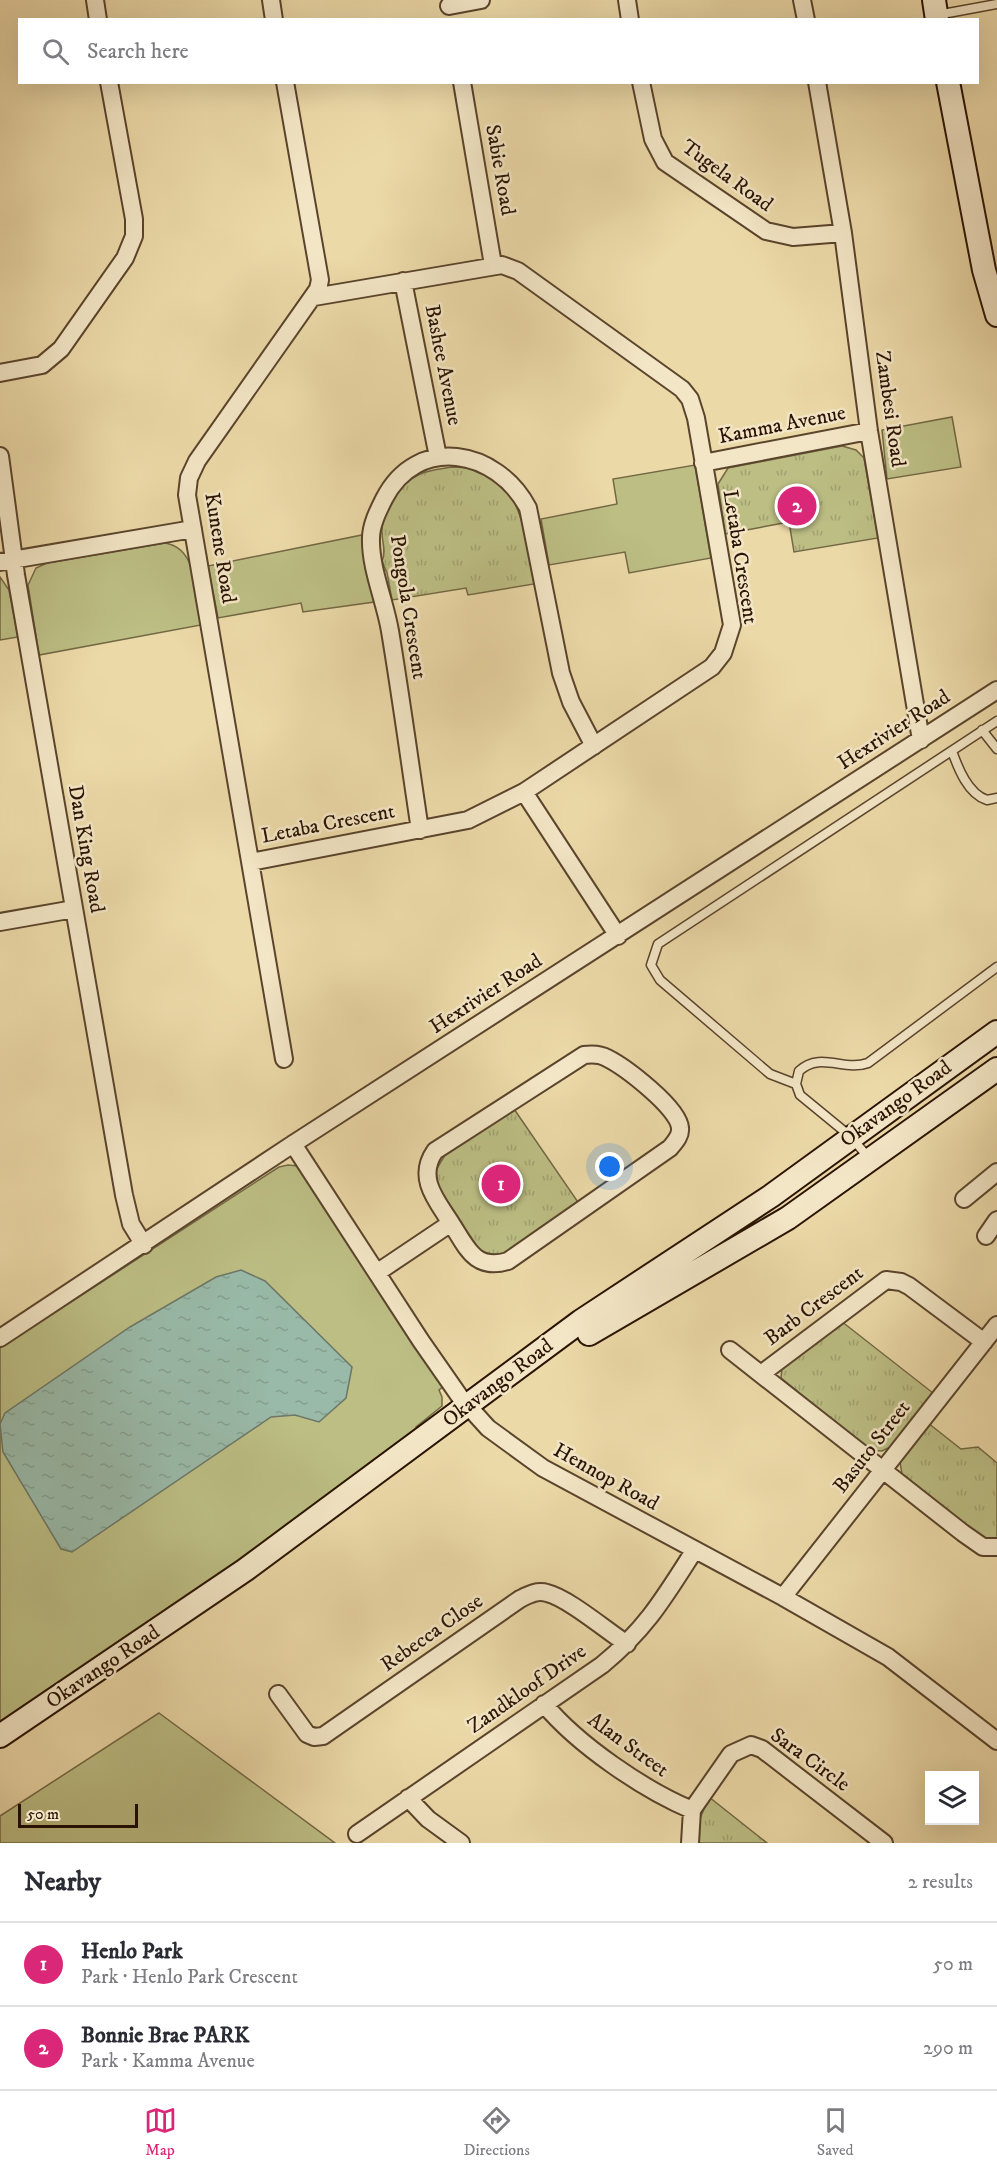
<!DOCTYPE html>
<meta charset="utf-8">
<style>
body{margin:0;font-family:"IM FELL DW Pica",serif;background:#f7f7f7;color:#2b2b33}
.controls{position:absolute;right:18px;bottom:18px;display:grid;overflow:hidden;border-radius:0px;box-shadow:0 6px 24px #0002}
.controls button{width:54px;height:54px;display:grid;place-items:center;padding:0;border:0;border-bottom:2px solid #e1e1e2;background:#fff;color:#2b2b33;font:30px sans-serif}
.scale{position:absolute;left:18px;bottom:15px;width:120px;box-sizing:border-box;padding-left:6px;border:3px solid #2a1303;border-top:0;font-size:16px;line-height:21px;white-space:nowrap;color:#2a1303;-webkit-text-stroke:4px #f3e6c6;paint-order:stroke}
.you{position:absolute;left:610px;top:1167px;width:21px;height:21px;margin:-15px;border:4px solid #fff;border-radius:50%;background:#1a73e8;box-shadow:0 0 0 9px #1a73e833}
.badge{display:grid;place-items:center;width:39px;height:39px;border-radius:50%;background:#db2777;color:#fff;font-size:20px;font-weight:700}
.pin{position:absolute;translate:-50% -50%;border:3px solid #fff;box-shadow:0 2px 6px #0006}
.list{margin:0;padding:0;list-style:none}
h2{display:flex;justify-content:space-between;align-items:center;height:78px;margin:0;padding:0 24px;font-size:26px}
h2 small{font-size:20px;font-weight:400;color:#7c7c81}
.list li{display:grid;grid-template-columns:39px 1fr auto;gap:18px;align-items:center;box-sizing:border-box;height:84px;padding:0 24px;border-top:2px solid #e1e1e2}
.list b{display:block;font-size:22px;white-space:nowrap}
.list p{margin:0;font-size:20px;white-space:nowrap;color:#7c7c81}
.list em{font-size:20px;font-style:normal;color:#7c7c81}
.icon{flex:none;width:33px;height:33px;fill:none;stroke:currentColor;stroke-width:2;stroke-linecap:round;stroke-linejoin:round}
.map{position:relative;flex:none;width:997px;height:1843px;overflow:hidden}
.search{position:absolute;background:#fff;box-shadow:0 6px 24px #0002;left:18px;right:18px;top:18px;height:66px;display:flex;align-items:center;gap:15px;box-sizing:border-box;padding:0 21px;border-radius:0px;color:#7c7c81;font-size:22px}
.sheet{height:246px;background:#fff}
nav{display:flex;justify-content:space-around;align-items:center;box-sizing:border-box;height:84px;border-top:2px solid #e1e1e2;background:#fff;font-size:16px;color:#7c7c81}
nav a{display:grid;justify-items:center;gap:3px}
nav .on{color:#db2777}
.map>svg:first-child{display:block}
</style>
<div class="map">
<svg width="997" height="1843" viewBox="0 0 997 1843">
<defs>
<pattern id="park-tufts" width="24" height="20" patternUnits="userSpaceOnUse" patternTransform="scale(1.5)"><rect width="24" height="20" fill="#bcbe84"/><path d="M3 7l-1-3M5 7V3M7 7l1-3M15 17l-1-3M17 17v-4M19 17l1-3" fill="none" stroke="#a2a270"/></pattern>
<pattern id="water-ripples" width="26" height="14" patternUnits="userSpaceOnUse" patternTransform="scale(1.5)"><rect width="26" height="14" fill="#99baa9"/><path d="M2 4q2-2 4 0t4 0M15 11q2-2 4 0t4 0" fill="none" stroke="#849f90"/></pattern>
</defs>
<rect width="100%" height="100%" fill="#ecd9a8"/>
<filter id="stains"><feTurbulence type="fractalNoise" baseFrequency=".00333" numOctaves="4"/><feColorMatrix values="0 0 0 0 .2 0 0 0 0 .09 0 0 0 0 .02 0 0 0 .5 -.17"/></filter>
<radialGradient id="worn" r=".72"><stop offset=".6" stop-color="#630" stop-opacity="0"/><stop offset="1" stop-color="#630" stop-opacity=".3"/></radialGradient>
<path fill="#bcbe84" stroke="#736844" stroke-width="1.5" d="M952,417l9,50 -74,12 -5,-49z
M695,465l16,93 -82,15 -4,-21 -76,13 -8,-46 76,-15 -4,-25z
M362,535l12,67 -71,10 -2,-9 -83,15 -10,-52z
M165,543c34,5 31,55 36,82l-162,30 -11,-70 8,-17 11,-5z
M0,577l9,13 9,47 -18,3z
M288,1165l10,1 146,220 -5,4 3,7v9l-26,21 4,6 -184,137 -236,155v-377l279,-181z
M159,1713l176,130h-335v-27z"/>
<path fill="url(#park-tufts)" stroke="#736844" stroke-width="1.5" d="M842,446l14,4 8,8 14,80 -84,14 -5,-30 -64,12 -7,-50 10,-16z
M452,467c71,1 72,63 82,117l-66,11 -2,-7 -74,12 -5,-27 -5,-12c5,-10 -1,-21 0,-32 1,-21 19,-46 38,-55 10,-4 21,-5 32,-7z
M514,1109l66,96 -72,50 -22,1 -8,-8 -40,-61 -2,-17 9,-15z
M841,1321l92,72 -43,54 -8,4 -13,-1 -88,-72 1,-11z
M928,1423l33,26 17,-2 19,16v77l-16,-2 -79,-64 -2,-12z
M709,1797l58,46h-70l2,-22z"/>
<path fill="url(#water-ripples)" stroke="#6d7767" stroke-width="1.5" d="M241,1270l24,11 87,86 -6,31 -27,24 -24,-7 -24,2 -199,135 -11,-3 -58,-97 -3,-28 5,-11 125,-86 86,-50z"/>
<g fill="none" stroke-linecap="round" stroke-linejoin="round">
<defs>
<path id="service" d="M937,15l60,-11
M982,730l15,19
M952,751c6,17 16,43 35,49l10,-2
M796,1084l-26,-10 -110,-94 -9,-15 7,-21 339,-223
M869,1158l-19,-22 -50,-41 -4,-11 3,-13c22,-20 45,1 69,-8l129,-96"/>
<path id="minor" d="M95,0l3,20
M271,0l3,20
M627,0l3,20
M802,0l4,20
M449,6l32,-6
M462,82l31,183
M641,82l12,57 12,23 101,69 27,6 50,-4
M817,82l26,151 26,198 52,309
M403,281l35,176
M0,373l42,-8 19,-16 64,-91 9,-22v-17l-25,-137
M0,456l16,119 108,620 7,29 13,21
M703,463l166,-32
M0,562l193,-33
M524,792l94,144
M420,830c-10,-66 -19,-133 -30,-199 -5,-30 -20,-63 -19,-93 0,-13 7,-27 13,-39 33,-65 113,-50 144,9l33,165 10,29 23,44
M251,862l217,-42 56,-28 188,-125 11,-14 9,-28 -36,-207 -6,-19 -8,-10 -164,-118 -16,-6 -188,32
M0,922l74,-13
M284,1059l-97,-564 2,-17 8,-17 121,-172 2,-9 -35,-198
M293,1144l128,197 39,56 28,31 55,40 240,129 105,60 109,84
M964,1199l33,-27
M986,1236l11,-16
M378,1272l73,-49c16,25 24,48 57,38l162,-113c5,-6 11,-12 10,-20 -1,-20 -55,-61 -73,-70 -7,-4 -15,-4 -23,-3l-149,96c-19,27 2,50 16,72
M0,1338l293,-194 704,-454
M730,1350l233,183 20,14h14
M761,1374l125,-94 15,2 8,4 75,56
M783,1597l214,-272
M278,1694l29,40 7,3 9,-1 197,-137c8,-4 17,-9 27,-6 21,5 60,38 80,51
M544,1704c34,41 100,86 148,106
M408,1798l20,21 33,24
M357,1834l245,-169c44,-36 62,-67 92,-114
M690,1843l2,-33 39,-56 20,-9 11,4 122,94"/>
<path id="secondary" d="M934,0l3,20
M948,82l36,188 13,45
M589,1334l199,-116 209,-149
M0,1736l245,-166 336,-249 190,-125 226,-164"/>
</defs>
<use href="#service" stroke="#5a442c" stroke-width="11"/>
<use href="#minor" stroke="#5a442c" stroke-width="20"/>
<use href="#secondary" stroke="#2a1303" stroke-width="26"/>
<use href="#service" stroke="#f3e6c6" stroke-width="8"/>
<use href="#minor" stroke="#f3e6c6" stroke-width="16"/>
<use href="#secondary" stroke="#f3e6c6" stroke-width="22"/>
</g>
<g text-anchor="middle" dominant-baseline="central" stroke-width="5" stroke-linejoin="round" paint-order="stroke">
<g font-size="21" fill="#2a1303" stroke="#f3e6c6">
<text transform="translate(500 170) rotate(80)">Sabie Road</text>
<text transform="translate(727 176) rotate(36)">Tugela Road</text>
<text transform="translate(443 365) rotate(79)">Bashee Avenue</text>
<text transform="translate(890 409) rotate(82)">Zambesi Road</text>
<text transform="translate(782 425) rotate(-11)">Kamma Avenue</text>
<text transform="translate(220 548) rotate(81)">Kunene Road</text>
<text transform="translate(740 557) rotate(81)">Letaba Crescent</text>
<text transform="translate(408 607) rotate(81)">Pongola Crescent</text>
<text transform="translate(894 730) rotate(-33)">Hexrivier Road</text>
<text transform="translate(328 824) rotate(-11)">Letaba Crescent</text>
<text transform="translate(86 849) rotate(80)">Dan King Road</text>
<text transform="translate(486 994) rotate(-33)">Hexrivier Road</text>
<text transform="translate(896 1104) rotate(-36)">Okavango Road</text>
<text transform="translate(814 1306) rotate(-37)">Barb Crescent</text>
<text transform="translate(498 1383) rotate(-37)">Okavango Road</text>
<text transform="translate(872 1447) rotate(-52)">Basuto Street</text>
<text transform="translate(606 1477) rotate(29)">Hennop Road</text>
<text transform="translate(432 1633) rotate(-35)">Rebecca Close</text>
<text transform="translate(103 1667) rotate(-34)">Okavango Road</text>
<text transform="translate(527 1689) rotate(-35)">Zandkloof Drive</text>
<text transform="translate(628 1745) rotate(36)">Alan Street</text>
<text transform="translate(810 1760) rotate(36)">Sara Circle</text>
</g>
</g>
<rect width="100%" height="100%" filter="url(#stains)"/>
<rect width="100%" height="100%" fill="url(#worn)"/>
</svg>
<div class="controls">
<button><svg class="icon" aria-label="layers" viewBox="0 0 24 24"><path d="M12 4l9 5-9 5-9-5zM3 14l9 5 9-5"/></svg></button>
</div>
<div class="scale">50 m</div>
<div class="you"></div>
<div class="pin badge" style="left:501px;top:1184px">1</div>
<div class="pin badge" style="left:797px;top:506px">2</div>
<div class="search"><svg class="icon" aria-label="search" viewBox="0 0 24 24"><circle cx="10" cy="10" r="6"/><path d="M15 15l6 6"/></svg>Search here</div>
</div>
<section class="sheet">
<h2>Nearby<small>2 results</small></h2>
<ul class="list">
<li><span class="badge">1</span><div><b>Henlo Park</b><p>Park · Henlo Park Crescent</p></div><em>50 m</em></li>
<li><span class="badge">2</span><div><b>Bonnie Brae PARK</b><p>Park · Kamma Avenue</p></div><em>290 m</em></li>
</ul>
</section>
<nav>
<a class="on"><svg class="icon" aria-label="map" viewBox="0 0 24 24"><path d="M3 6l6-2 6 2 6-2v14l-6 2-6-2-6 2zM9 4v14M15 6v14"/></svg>Map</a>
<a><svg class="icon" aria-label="directions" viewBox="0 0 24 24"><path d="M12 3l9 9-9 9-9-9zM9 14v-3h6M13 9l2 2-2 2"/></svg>Directions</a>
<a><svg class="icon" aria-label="saved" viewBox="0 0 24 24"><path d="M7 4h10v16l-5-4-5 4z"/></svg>Saved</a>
</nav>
